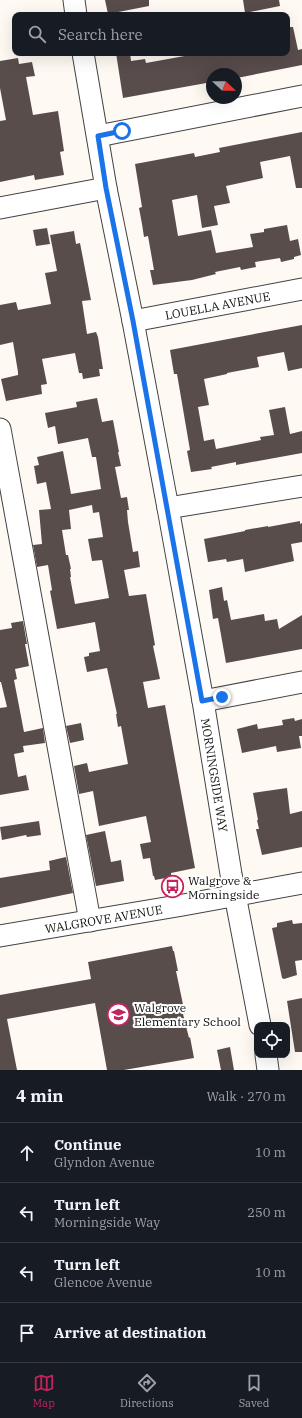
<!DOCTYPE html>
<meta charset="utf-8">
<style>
body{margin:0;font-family:"IBM Plex Serif",serif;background:#20242c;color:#f1f3f6}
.controls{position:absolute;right:12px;bottom:12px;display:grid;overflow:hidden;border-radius:8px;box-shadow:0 4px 16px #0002}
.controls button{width:36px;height:36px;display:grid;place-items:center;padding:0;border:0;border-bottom:1px solid #363941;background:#171b24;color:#f1f3f6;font:20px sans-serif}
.compass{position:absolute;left:206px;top:68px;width:36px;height:36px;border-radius:50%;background:#171b24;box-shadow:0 4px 16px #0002;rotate:112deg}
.stop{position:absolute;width:12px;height:12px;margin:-9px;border:3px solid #1a73e8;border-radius:50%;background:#fff}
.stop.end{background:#1a73e8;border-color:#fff;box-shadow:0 1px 4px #0008}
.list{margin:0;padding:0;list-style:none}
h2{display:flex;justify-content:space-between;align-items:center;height:52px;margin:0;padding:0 16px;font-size:17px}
h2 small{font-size:13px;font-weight:400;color:#9ea1a6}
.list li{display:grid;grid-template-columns:26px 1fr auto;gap:12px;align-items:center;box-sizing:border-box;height:60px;padding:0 16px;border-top:1px solid #363941}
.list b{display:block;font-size:15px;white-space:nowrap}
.list p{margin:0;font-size:13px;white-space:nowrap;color:#9ea1a6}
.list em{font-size:13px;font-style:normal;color:#9ea1a6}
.icon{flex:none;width:22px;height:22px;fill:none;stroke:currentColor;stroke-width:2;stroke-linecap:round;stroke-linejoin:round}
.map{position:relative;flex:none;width:302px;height:1070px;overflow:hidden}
.search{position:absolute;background:#171b24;box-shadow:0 4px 16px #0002;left:12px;right:12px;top:12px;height:44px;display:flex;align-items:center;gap:10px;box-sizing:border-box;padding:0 14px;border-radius:8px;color:#9ea1a6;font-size:15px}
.sheet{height:292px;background:#171b24}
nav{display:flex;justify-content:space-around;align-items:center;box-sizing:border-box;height:56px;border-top:1px solid #363941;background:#171b24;font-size:11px;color:#9ea1a6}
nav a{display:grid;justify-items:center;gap:2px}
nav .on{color:#c4245e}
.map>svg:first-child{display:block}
</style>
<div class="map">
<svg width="302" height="1070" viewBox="0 0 302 1070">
<rect width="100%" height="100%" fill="#fff9f3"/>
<path fill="#594d4c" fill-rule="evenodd" d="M105,0h44v6l-41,8z
M243,0h36l1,6 -35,7z
M287,27h6l5,23 4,-1v16l-65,13 -1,-4h-24v8l-89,16 -7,-45h14l1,8 14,-2 1,4 44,-8 -1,-2h98z
M18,58l1,6 13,-2 3,14 -9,1 7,38 25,-4 6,40 -4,1 4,23 -29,5 -1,-5 -34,7v-61l6,-1 -6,-32v-27z
M302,132v56h-6l-6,-32 -30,6 3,16 -37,8 4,17 -16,3 4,19 -16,3 -5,-33 -25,5 6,36 33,-6 5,23 37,-6 -3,-13 14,-2v-3l23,-4 3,16 8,-2 3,16 -7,2v2l-13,3 -1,-4 -25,4 1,5 -15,3 -1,-3 -25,5 1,2 -24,6 -39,5 -3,-15h4l-6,-34 -4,1 -2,-13 -3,-16 3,-1 -7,-43 59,-11 1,4 25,-5 -1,-4z
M47,228l3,16 -14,2 -3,-16z
M74,231l2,13 4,-1 11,57 -9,1 5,33 9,-2 2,5 5,32h-4l1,7 -17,3 -1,-6h-3l-4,-20 -33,6 5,25 -6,1 1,9 -36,7 -5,-22 17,-4v-3l-5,-30 -13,3v-40l16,-3 2,8 33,-6 -6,-31 12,-2 -7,-36z
M302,325v43l-14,3 -4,-19 -27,5 2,10 -32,6v1l-23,5 5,26 -11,2 6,34 10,-2 2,10 45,-9 -1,-3 14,-2 -5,-25 16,-3 5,27 12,-3v22l-66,12v-3l-25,5 1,2 -21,3 -4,-21 3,-1 -13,-76h-3l-4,-24z
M97,398l5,24 11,-2 6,32h-1l3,14 -6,1 6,31 6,-1 2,13h-2l1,12 5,30 5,-1 2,16 -16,3 5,26 17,-2 9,51 -2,1 7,33 -17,3 5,26 17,-3 30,163 -24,5v4l-16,3 -1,-4h-1l-3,-18 -7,1 -3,-15 11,-2 -5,-26 -47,10 -6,-35 -14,3 -5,-28 13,-3 2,9 39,-8 -7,-38 -3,1 -2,-13h1l-10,-46 -20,4 -3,-15 5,-1v-3l11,-2 -5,-29 -38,7 -7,-38 2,-1 -4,-25 -11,2 -4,-22 9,-1 -3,-34 12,-1 -5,-27 -9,2 -3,-18 5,-1 -2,-8 26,-6 8,43 30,-5 -5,-32h-4l-4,-19 -30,6 -3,-18 -7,2 -3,-15 32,-6 -1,-5zM92,505l1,8 6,-1 4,25 -15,2 4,22 10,-1 7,38 -34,6 -5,-27h1l-1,-8h1l-3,-14h-2l-4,-25 9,-1 -2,-19z
M300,521v3l2,-1v19l-11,2 3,17 -49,11 -2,-13 -16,3 -1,-3 -18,3 -4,-23 41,-8v-1l23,-4v1z
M222,587l2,14 3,-1 4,20 33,-6 1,7 12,-2 2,10 23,-14v34l-76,14 -8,-45 -5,1 -4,-29z
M23,621l4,23h-2l4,22 -14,3 2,10 -3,1 10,52 19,-4 2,15 -22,3 1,6 -10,2 4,23 8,-2 3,15 -29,5v-87l7,-1 -6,-25h-1v-52l12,-2 -1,-5z
M294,718l1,3 7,-2v17h-3l2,12 -24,4 -1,-6 -34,7 -5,-24 20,-5 1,5 25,-4 -1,-5z
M81,723l3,17 -14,3 -4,-17z
M287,788l3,26 12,-3v36l-40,8 -6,-26h3l-2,-9h1l-5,-27z
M39,821l2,14 -14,2 -1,-2 -24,5 -2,-13z
M105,831l6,31 10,-2 3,21 -28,5 -10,-51z
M66,857l7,36 -73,15v-30l50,-8 -1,-9z
M292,920l1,4 9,-1v37l-7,1 2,14 -13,4 -2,-1 -10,-50 5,-1v-4z
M172,946l1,5h1l4,20h-2l9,43h-2l6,24 1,-1 4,21 -70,12h-17l-12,-67 -88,16 10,51h-17v-75l91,-16 -3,-17z
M302,998v54h-7l-8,-51z
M230,1047l4,23h-13l-4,-20z"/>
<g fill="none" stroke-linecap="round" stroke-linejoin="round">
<defs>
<g id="minor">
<path d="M74,0l2,15"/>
<path id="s1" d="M83,53l23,135 27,133 35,187 35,193 28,173 29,151"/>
<path d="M98,136l204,-40"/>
<path d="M0,208l106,-20"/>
<path id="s2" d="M133,321l169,-32"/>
<path d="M0,429l90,492"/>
<path d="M168,508l134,-22"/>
<path d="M203,701l99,-19"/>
<path id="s3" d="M0,936l183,-31 119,-22"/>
<path d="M266,1055l2,15"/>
</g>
</defs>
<use href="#minor" stroke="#434343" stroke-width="23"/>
<use href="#minor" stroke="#fff" stroke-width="21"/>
</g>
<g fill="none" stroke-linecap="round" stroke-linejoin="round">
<path stroke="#1a73e8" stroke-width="5" d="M122,131l-24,5 8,52 27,133 69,380 20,-4"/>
</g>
<defs>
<symbol id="bus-ring" viewBox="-11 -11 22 22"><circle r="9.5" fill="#fff" stroke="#c4245e" stroke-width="1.5"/><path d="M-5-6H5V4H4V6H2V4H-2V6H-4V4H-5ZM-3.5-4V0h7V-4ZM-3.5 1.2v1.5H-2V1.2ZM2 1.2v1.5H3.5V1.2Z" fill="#c4245e"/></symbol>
<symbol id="school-ring" viewBox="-11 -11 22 22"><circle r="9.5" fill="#fff" stroke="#c4245e" stroke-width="1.5"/><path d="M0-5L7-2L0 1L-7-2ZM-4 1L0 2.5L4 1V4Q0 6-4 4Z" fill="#c4245e"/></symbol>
</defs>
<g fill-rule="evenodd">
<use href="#bus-ring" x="160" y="874" width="25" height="25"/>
<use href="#school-ring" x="106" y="1002" width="25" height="25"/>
</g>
<g text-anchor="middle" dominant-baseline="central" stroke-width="4" stroke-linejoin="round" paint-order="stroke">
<g font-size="12" fill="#101010" stroke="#fff">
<text stroke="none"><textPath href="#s2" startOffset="86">LOUELLA AVENUE</textPath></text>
<text stroke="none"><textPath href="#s1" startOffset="734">MORNINGSIDE WAY</textPath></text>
<text stroke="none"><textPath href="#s3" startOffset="105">WALGROVE AVENUE</textPath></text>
</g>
<g font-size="12" fill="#101010" stroke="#fff" text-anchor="start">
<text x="188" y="880">Walgrove &amp;<tspan x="188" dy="14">Morningside</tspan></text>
<text x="134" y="1007">Walgrove<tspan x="134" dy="14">Elementary School</tspan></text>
</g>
</g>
</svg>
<div class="controls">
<button><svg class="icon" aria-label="locate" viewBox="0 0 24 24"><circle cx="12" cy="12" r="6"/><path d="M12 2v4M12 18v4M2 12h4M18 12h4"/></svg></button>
</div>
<svg class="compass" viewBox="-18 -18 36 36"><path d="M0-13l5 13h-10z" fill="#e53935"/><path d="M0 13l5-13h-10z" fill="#9ea1a6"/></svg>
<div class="stop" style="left:122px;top:131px"></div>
<div class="stop end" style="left:222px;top:697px"></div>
<div class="search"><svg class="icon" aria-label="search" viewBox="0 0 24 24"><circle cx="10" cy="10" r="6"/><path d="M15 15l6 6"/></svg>Search here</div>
</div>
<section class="sheet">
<h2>4 min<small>Walk · 270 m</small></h2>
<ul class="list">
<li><svg class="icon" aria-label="ahead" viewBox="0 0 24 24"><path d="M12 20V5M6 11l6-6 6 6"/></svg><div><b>Continue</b><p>Glyndon Avenue</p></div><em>10 m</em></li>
<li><svg class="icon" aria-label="left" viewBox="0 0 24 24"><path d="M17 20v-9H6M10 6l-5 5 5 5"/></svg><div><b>Turn left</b><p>Morningside Way</p></div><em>250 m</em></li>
<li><svg class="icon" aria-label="left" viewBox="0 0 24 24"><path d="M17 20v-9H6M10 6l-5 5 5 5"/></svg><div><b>Turn left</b><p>Glencoe Avenue</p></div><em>10 m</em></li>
<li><svg class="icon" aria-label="arrive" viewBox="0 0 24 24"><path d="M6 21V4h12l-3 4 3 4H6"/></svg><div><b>Arrive at destination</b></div></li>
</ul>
</section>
<nav>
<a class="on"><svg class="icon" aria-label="map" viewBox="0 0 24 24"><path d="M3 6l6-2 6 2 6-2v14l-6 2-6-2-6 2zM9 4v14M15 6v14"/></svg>Map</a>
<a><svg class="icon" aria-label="directions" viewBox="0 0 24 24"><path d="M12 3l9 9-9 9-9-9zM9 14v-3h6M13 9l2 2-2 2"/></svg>Directions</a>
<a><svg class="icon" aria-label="saved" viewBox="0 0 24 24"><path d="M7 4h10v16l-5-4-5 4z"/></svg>Saved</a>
</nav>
